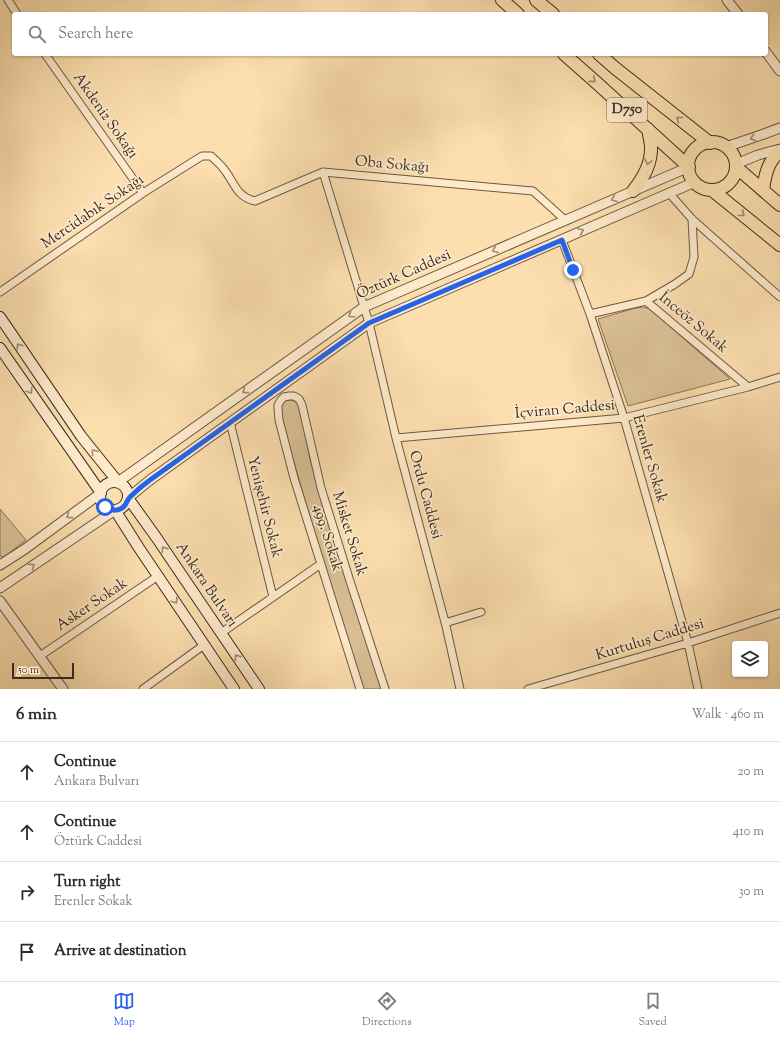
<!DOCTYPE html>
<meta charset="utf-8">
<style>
body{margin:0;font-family:"Sorts Mill Goudy",serif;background:#f2f2f3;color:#2b2b33}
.controls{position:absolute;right:12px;bottom:12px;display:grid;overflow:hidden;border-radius:4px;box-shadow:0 1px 3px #0004}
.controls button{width:36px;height:36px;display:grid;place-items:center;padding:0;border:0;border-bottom:1px solid #e1e1e2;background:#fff;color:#2b2b33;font:20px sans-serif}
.scale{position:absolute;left:12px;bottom:10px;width:62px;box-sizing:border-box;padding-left:4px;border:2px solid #392c20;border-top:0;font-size:11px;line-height:14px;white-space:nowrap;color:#392c20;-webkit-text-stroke:3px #feeacb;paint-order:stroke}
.stop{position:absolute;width:12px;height:12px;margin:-9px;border:3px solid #2563eb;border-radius:50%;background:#fff}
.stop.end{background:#2563eb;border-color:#fff;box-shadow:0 1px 4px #0008}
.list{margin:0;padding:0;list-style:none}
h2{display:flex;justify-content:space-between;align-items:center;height:52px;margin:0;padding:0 16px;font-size:17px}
h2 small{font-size:13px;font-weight:400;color:#7c7c81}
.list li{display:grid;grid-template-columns:26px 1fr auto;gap:12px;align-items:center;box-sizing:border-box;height:60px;padding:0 16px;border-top:1px solid #e1e1e2}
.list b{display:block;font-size:15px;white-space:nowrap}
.list p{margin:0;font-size:13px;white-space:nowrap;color:#7c7c81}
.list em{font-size:13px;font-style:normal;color:#7c7c81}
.icon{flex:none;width:22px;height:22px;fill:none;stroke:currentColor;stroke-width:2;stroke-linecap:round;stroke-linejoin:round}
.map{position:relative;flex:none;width:780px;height:689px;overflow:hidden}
.search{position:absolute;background:#fff;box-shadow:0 1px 3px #0004;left:12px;right:12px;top:12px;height:44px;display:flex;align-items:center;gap:10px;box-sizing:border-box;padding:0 14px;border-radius:4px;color:#7c7c81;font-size:15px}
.sheet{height:292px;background:#fff}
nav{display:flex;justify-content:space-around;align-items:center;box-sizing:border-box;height:56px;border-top:1px solid #e1e1e2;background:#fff;font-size:11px;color:#7c7c81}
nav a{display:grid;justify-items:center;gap:2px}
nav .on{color:#2563eb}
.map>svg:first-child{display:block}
</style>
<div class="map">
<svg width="780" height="689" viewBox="0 0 780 689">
<rect width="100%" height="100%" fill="#fddfaf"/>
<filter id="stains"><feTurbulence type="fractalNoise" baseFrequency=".005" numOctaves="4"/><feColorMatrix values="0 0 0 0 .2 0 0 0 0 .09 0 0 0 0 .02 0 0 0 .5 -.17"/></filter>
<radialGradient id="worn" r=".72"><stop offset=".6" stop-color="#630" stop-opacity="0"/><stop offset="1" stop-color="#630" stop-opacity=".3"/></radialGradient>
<path fill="#dcc197" stroke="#8a765c" d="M643,307l7,2 80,70 -102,27 -30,-87 34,-10z
M286,400c9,0 9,1 14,8l10,51 72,230h-19l-37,-117 -39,-134 -7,-30 4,-6z
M0,509l26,31 -22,17 -4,-1z"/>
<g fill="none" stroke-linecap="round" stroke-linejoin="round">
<defs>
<path id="minor" d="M8,0l9,14
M45,54l98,139
M323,172l46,151 27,115 50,188 14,63
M669,193l23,26 88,78
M562,240l28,74 34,104 64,225 10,46
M0,292l143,-99 59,-37h9c4,4 9,8 12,12 11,13 13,29 32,33l68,-29 210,19 32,29
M646,301l102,86
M590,314l56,-13 29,-17 14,-10 5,-17 -2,-38
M230,422l43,175
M396,438l228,-20 124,-31 32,-10
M445,623l36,-11
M221,633l94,-65 6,-4
M40,656l118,-80
M143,689l61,-44
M360,689l-66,-211 -15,-58 -1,-12v-3l3,-5 3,-3 5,-1h5l5,3 3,6 19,83 28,90 36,111
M528,689l160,-46 92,-30"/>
<path id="tertiary" d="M727,0l11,14
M766,52l14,19
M726,147l38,-13 16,-6
M736,164l22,-9 22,-6
M118,482l246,-175 325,-140
M128,498l22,-18 219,-157 326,-141
M0,565l25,-16 76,-56
M0,588l115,-78
M0,601l63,88"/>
<path id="secondary" d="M0,317l81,119 37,46
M0,348l101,145
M100 496a14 14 0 1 1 28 0a14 14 0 1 1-28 0Z
M128,498l28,39 103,152
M115,510l24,38 95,141"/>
<path id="trunk" d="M502,0l16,14
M536,0l17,14
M564,54l34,30 91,83
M599,54l16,14 95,75
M688 166a24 24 0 1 1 48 0a24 24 0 1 1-48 0Z
M736,167l44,38
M712,190l68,55
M763,190c2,-15 5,-29 17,-39
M633,191c11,-14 19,-28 18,-46 -1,-5 -2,-11 -3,-16"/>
</defs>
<use href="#minor" stroke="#6a5944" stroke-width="9"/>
<use href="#tertiary" stroke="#6a5944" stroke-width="11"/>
<use href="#secondary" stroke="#392c20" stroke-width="12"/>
<use href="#trunk" stroke="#392c20" stroke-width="14"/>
<use href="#minor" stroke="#feeacb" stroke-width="7"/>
<use href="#tertiary" stroke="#feeacb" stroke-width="9"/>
<use href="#secondary" stroke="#feeacb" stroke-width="10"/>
<use href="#trunk" stroke="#fddfaf" stroke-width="12"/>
</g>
<defs><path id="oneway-chevron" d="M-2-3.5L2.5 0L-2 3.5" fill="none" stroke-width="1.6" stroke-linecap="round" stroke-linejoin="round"/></defs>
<g stroke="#9b8668">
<use href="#oneway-chevron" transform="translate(593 80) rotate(41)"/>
<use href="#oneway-chevron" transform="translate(679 119) rotate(-142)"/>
<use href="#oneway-chevron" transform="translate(648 162) rotate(104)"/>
<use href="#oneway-chevron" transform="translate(742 214) rotate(39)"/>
</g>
<g stroke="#9c8b76">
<use href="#oneway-chevron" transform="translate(753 138) rotate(162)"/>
<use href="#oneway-chevron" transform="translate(614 199) rotate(157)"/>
<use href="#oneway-chevron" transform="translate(581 231) rotate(-23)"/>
<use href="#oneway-chevron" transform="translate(495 250) rotate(157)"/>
<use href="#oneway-chevron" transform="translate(351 315) rotate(145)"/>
<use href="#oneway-chevron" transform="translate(19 346) rotate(-124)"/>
<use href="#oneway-chevron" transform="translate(30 391) rotate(56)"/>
<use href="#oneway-chevron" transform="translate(245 391) rotate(144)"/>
<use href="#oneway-chevron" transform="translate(94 452) rotate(-130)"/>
<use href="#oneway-chevron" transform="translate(69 516) rotate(143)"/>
<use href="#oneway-chevron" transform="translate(164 549) rotate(-124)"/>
<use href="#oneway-chevron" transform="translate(32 566) rotate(-34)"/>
<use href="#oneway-chevron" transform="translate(175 601) rotate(56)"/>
<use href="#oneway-chevron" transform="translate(237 657) rotate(-124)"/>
</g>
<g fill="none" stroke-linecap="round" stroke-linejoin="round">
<path stroke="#2563eb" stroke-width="5" d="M105,507c6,4 15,5 20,-2 2,-3 3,-6 5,-8 6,-6 13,-12 20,-17l219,-157 193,-83 11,30"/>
</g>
<g text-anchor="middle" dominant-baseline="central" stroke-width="3.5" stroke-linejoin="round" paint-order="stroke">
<rect fill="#feeacb" stroke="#746553" stroke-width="1" x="607" y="98" width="40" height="24" rx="3"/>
<g font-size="14" font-weight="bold" fill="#392c20">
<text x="627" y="110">D750</text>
</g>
<g font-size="15" fill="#392c20" stroke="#feeacb">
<text transform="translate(105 116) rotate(55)">Akdeniz Sokağı</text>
<text transform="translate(392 165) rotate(5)">Oba Sokağı</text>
<text transform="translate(93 212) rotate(-34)">Mercidabık Sokağı</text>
<text transform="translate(404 275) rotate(-24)">Öztürk Caddesi</text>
<text transform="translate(693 323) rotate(40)">İnceöz Sokak</text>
<text transform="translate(565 410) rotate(-5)">İçviran Caddesi</text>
<text transform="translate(649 459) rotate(74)">Erenler Sokak</text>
<text transform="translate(425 495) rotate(75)">Ordu Caddesi</text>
<text transform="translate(264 507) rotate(76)">Yenişehir Sokak</text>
<text transform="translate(349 534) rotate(73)">Misket Sokak</text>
<text transform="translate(327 538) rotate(73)">499. Sokak</text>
<text transform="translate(206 585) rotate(56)">Ankara Bulvarı</text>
<text transform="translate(92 605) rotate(-34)">Asker Sokak</text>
<text transform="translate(650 640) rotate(-17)">Kurtuluş Caddesi</text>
</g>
</g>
<rect width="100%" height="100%" filter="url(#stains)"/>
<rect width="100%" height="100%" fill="url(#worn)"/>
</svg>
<div class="controls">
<button><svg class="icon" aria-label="layers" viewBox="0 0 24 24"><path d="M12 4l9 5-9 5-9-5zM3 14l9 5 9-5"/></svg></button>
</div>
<div class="scale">50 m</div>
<div class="stop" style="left:105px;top:507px"></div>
<div class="stop end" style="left:573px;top:270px"></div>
<div class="search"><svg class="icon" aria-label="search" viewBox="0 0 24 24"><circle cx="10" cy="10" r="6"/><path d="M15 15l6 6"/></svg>Search here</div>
</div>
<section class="sheet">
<h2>6 min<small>Walk · 460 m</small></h2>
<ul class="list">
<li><svg class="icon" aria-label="ahead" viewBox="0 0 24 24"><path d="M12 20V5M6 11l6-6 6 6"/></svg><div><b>Continue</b><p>Ankara Bulvarı</p></div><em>20 m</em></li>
<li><svg class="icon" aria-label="ahead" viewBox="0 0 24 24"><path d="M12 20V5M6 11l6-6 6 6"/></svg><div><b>Continue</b><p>Öztürk Caddesi</p></div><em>410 m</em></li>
<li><svg class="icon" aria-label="right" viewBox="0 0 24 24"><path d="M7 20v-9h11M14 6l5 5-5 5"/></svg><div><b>Turn right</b><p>Erenler Sokak</p></div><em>30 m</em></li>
<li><svg class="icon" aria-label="arrive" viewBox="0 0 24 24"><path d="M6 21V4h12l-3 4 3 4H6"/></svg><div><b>Arrive at destination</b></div></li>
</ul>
</section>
<nav>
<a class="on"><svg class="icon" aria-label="map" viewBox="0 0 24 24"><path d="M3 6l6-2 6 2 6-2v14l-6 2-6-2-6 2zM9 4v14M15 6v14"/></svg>Map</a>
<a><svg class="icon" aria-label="directions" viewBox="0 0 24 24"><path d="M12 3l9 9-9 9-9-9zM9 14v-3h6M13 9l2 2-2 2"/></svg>Directions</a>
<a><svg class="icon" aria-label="saved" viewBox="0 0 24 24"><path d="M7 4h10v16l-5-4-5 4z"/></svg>Saved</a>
</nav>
